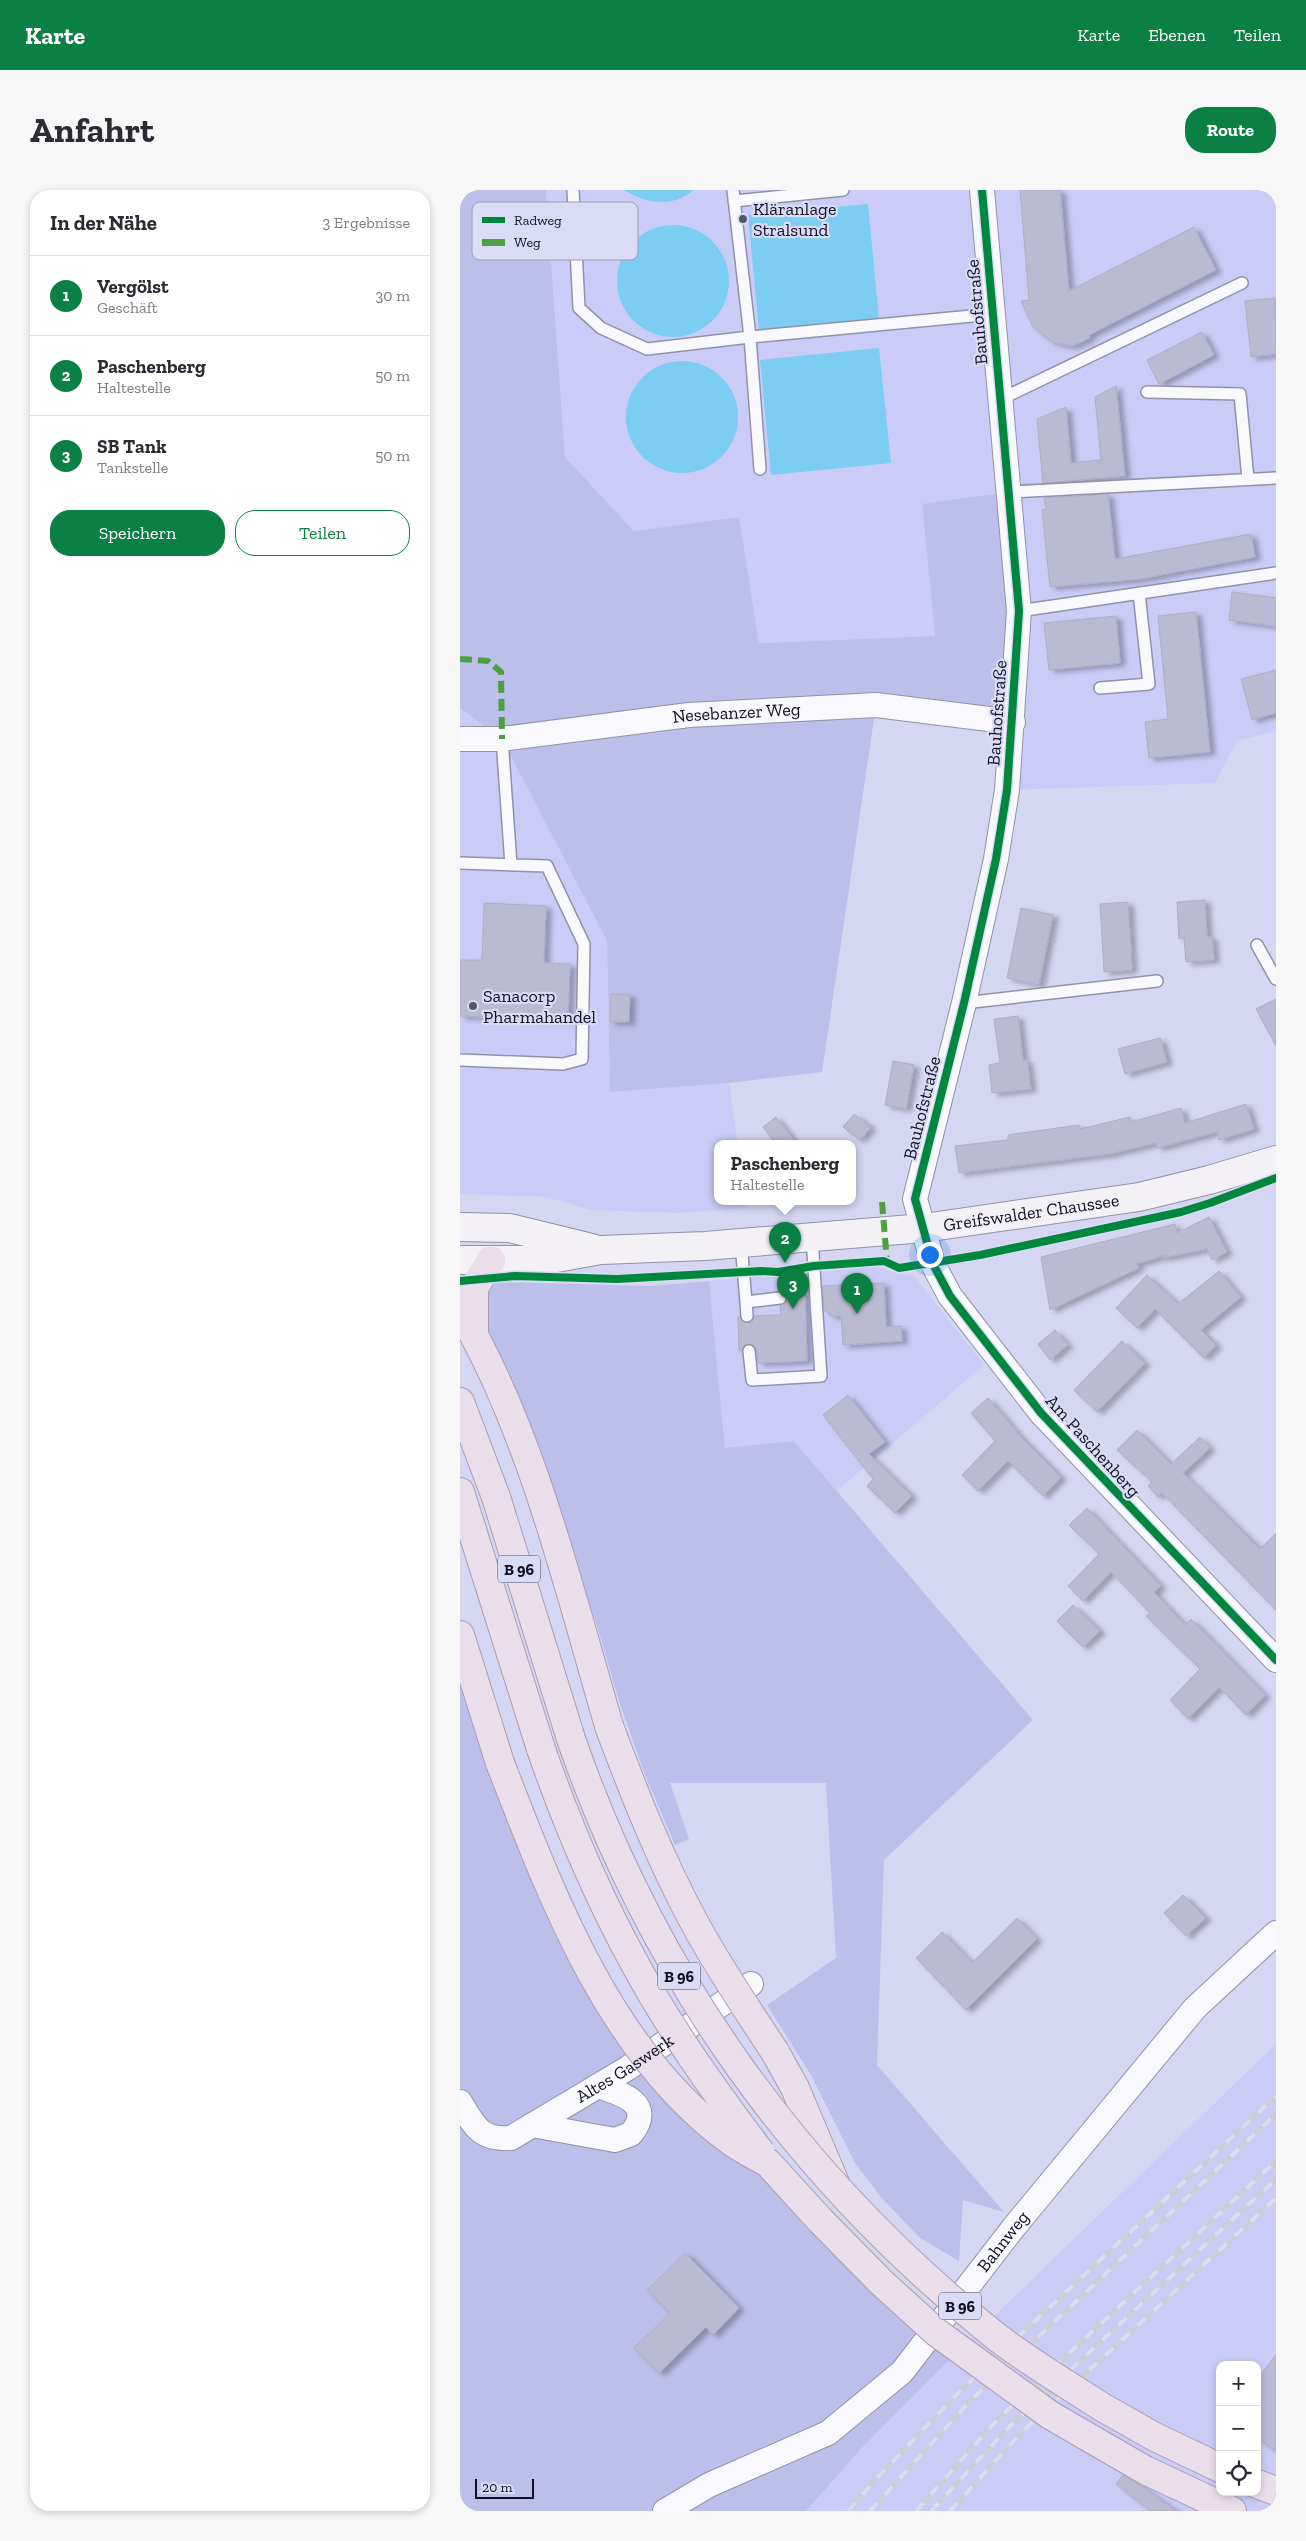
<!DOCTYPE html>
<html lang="de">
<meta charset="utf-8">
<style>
body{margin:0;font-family:"Zilla Slab",serif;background:#f7f7f7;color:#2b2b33}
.controls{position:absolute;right:15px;bottom:15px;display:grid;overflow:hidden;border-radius:10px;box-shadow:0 2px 8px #0003}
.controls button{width:45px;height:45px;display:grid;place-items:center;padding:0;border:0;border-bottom:1px solid #e1e1e2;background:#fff;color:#2b2b33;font:25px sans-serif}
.scale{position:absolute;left:15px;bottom:12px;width:59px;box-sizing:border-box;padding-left:5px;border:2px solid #101025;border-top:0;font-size:14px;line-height:18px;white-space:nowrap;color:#101025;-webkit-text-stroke:4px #dadbf5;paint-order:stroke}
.you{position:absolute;left:469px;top:1064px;width:18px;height:18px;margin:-12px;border:4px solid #fff;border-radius:50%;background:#1a73e8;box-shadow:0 0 0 8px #1a73e833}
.badge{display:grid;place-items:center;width:32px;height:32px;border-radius:50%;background:#0b8043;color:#fff;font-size:16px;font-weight:700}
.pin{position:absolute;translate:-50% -41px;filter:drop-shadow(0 1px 2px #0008)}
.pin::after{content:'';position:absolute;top:26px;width:18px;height:15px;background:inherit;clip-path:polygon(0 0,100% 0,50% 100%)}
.popup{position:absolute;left:254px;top:950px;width:142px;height:65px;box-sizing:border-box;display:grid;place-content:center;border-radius:10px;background:#fff;filter:drop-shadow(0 1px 4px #0005);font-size:16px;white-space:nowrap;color:#7c7c81}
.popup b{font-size:19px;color:#2b2b33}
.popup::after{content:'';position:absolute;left:50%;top:100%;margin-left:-10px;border:10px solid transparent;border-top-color:#fff}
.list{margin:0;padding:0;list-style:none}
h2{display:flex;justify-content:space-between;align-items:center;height:65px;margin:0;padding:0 20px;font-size:21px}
h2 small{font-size:16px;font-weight:400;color:#7c7c81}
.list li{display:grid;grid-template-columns:32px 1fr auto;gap:15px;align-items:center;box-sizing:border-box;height:80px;padding:0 20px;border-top:1px solid #e1e1e2}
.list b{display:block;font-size:19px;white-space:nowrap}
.list p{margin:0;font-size:16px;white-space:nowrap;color:#7c7c81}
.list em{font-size:16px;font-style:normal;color:#7c7c81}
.actions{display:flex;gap:10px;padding:15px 20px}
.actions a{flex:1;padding:11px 0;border:1px solid #0b8043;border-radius:20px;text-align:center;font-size:18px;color:#0b8043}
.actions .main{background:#0b8043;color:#fff}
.icon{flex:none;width:28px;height:28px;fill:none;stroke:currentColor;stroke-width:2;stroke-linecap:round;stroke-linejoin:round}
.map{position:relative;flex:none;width:816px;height:2321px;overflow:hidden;border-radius:20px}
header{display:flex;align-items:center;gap:30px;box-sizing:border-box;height:70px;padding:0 25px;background:#0b8043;color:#fff}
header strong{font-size:24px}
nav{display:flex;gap:28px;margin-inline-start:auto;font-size:18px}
.intro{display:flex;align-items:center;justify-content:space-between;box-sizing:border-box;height:120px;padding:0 30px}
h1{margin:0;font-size:35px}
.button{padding:12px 22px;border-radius:20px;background:#0b8043;color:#fff;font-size:18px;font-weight:700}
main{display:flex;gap:30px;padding:0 30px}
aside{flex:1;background:#fff;border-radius:20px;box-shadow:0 2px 8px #0003}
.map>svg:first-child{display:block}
</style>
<header>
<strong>Karte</strong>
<nav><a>Karte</a><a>Ebenen</a><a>Teilen</a></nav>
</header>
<div class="intro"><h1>Anfahrt</h1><a class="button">Route</a></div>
<main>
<aside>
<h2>In der Nähe<small>3 Ergebnisse</small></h2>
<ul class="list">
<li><span class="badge">1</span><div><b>Vergölst</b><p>Geschäft</p></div><em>30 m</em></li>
<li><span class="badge">2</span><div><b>Paschenberg</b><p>Haltestelle</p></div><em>50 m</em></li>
<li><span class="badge">3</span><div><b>SB Tank</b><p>Tankstelle</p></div><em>50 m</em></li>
</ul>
<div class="actions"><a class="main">Speichern</a><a>Teilen</a></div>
</aside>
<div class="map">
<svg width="816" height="2321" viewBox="0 0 816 2321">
<defs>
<filter id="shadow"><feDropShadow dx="5.5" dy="3" stdDeviation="2.5" flood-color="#0004"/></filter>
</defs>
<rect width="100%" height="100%" fill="#d5d6f2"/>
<path fill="#caccf7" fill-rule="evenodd" d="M86,0h730v541l-39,10 -22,42 -208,7 6,-68 -91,-218 13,132 -176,7 -20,-126 -105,14 -69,-74z
M0,518l42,31 105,202 3,151 119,-9 9,61h-20v58h28l1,6 -68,5 -89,-3 -43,-13 -87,-3z
M415,1077l29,8 8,-1 72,91 -147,126 -43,-50 -69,8 -16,-168z
M816,1854v467h-470l54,-61 99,-100zM760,2175h37v127h-37z"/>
<path fill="#bdbfeb" d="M0,0h86l19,267 69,74 105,-14 20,126 176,-7 -13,-132 87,-12 4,230 -137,-17 -54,367 -93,11 -119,9 -3,-151 -105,-202 -42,-31z
M249,1091l16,167 69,-7 239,279 -149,140 -7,205 127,147 -41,-12 -4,61 -39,-23 -40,-42 -25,-33 -44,-88 -44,-70 69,-47 -10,-175h-156l19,56 -14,6 -30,-70 -25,-71 -24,-81 -71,-202 -38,-88v-48l8,-3 156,4z
M0,1445l22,77 149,324 328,314 -99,100 -54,61h-346z"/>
<path fill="#7bcef1" d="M164,0h70c-22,18 -48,14 -70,0z
M408,14l11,115 -120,11 -11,-115z
M157 91a56 56 0 1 1 112 0a56 56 0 1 1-112 0Z
M419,158l12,115 -120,12 -11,-115z
M166 227a56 56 0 1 1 112 0a56 56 0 1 1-112 0Z"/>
<path fill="#babad2" stroke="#adaec5" filter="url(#shadow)" d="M560,0h40l9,101 125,-64 22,43 -127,65 1,3 -18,8 -20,-4 -19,-15 -12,-26 8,-1z
M815,108l1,56 -25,3 -6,-56z
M742,142l12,23 -55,29 -12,-24z
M656,196l9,90 -82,7 -6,-64 29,-12 5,56 30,-3 -6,-63z
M648,304l7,65 136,-25 4,23 -115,22 -90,8 -8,-77 4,-1 -2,-11z
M772,402l44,6v28l-47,-6z
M736,422l14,140 -61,6 -4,-36 23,-3 -10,-103z
M656,426l4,47 -71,7 -5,-47z
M816,480v43l-24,7 -11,-41z
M745,710l2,37h5l2,23 -28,2 -2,-24 -5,1 -2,-37z
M668,712l4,68 -28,2 -4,-68z
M24,713l62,3 -2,57 26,1 -2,56 -108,-4v-56h22z
M561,718l32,7 -14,70 -32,-7z
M151,804l19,1 -1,27h-19z
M816,809v47l-20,-37z
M558,826l5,45 4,-1 4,29 -39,4 -3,-28 11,-2 -6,-44z
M700,848l7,24 -42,12 -7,-25z
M433,871l21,4 -8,44 -21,-4z
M786,914l8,25 -35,11 -2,-8 -60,16 -1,-5 -47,11 -150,19 -4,-27 53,-6v-5l71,-10 1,4 50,-12 1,5 50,-14 4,15z
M394,924l17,13 -11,13 -17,-13z
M316,927l21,27h-21l-13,-17z
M749,1027l18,35 -15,8 -5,-11 -44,9 4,-3 -31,9 3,4 -89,42 -9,-53 134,-33 2,9z
M333,1075l1,11h10v11h4v9l-3,-3 2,68 -49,2 -2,-13 -4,-6 -7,1 -3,6h-3l-1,-35 9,7 5,-1 2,-6 27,-1 -1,-9 5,-2 2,-6 -1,-5 -6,-2 -1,-24z
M759,1081l22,26 -40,33 15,15 -12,13 -49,-49 -18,19 -21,-20 31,-33 31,29z
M424,1093l2,44 15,-1 1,15 -59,4 -2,-29h-9l-8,-6 -1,-24z
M595,1140l13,15 -18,15 -12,-16z
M662,1151l23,22 -48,49 -23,-22z
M388,1205l37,47 -16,12 43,42 -17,17 -28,-27 6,-7 -50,-64z
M528,1208l34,40 39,39 -18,19 -35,-35 -30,30 -16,-16 33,-34 -24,-28z
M677,1240l34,34 29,-27 10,11 -27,25 77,76 16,-16v77l-114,-117 -4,4 -10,-11 4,-4 -35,-32z
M627,1318l74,78 -7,6 16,17 15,16 6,-6 74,76 -19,20 -27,-28 -31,32 -18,-19 30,-31 -54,-53 4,-3 -39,-41 -28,29 -15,-15 31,-32 -30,-29z
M613,1415l27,26 -17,16 -26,-26z
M723,1705l23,23 -20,18 -22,-23z
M557,1728l20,21 -71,71 -50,-52 26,-26 30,31z
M225,2063l54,55 -26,27 -7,-8 -47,46 -25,-25 36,-35 -23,-23z
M816,2165v97l-19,-15v-58z
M663,2285l18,11 35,25h-25l-35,-27z"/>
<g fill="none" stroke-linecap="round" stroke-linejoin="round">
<defs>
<path id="service" d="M113,0l6,118 22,20 46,21 103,-12 243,-23
M273,0l17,147 10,132
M274,11l109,-11
M687,202l93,2 8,85
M539,210l243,-117
M549,302l267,-14
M559,421l257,-38
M640,498l49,-4 -10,-91
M42,549l9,126
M0,673l87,3 37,78 -2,115 -19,5 -103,-4
M797,755l19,34
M504,813l193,-22
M281,1053l5,59
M287,1126l-1,-14 34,-4
M289,1161l3,29 69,-4 -9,-138"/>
<g id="minor">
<path d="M522,0l37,421 -12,179 -11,69 -32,144 -49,196 18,65 17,32 91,117 235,247"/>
<path id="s1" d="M0,549h42l187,-24 187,-10 137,17"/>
<path id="s2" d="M0,1912c15,25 20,38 51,36l117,-70 123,-84"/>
<path d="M72,1935l83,15 16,-6c25,-31 -11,-41 -33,-48"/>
<path id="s3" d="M205,2321l44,-26 119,-52 74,-61 112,-145 181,-219 81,-75"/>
</g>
<g id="secondary">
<path d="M0,1037l50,1 82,20"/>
<path id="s4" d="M0,1070h85l56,-10 104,-4 219,-18 215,-31 70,-17 67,-20"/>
</g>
<path id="trunk" d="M0,1120c72,123 109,279 149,416
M14,1143v-45l17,-28
M0,1212l36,95 75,242
M0,1302l81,257
M0,1445l40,128
M315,1862l20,36 40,95
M308,1973l53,58
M642,2217l53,30 65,31
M590,2225l95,55 87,41
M797,2294l19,7"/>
</defs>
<use href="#service" stroke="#9191a8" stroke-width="14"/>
<use href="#minor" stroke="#9191a8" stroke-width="26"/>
<use href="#secondary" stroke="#9191a8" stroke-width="30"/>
<use href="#trunk" stroke="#ab9cb4" stroke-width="30"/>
<use href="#service" stroke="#f9f9fd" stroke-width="11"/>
<use href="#minor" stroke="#f9f9fd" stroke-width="24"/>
<use href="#secondary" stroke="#f3f0f6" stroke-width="28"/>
<use href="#trunk" stroke="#eadeea" stroke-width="28"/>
<defs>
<path id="rail" d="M388,2321l29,-33 84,-88 315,-294
M410,2321l102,-112 304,-285
M456,2321l81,-91 279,-259
M471,2321l78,-84 267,-248
M490,2321l70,-77 256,-236"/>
</defs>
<use href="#rail" stroke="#cccdd5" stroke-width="5.5"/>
<use href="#rail" stroke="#dadbf5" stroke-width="4" stroke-dasharray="11" stroke-linecap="butt"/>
<defs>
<path id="trunk-bridge" d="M149,1536c25,67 51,133 85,196 24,45 53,87 81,130
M111,1549c82,237 226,438 422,595 34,27 72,49 109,73
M81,1559c26,75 56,146 94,215 36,67 81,129 126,189
M40,1573c52,134 110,291 232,379 11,8 24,14 36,21
M361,2031l61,62 54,49 114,83"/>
</defs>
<use href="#trunk-bridge" stroke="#ab9cb4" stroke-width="30" stroke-linecap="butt"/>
<use href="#trunk-bridge" stroke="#eadeea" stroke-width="28"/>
<path stroke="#4da042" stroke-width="6" stroke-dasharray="12 6" stroke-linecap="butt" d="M0,469l28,2 13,11 1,67
M422,1012l5,60"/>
<defs>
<path id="cycleway" d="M522,0l37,421 -12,179 -11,69 -32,144 -49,196 18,65 17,32 91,117 235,247
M0,1091l55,-5 102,3 144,-8 17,1 36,-6 70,-5 15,7 81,-13 201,-43 29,-9 66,-25"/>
</defs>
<use href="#cycleway" stroke="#dadbf5" stroke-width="11"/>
<use href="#cycleway" stroke="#00873e" stroke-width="8"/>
</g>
<g fill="#55556d" stroke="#dadbf5" stroke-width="2">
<circle cx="283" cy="29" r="5"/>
<circle cx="13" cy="816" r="5"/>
</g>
<g text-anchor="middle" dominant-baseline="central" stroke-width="4.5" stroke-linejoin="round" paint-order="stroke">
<g fill="#dadbf5" stroke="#4d4d63" stroke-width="1">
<rect x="38" y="1365.5" width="42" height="27" rx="4"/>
<rect x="198" y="1772.5" width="42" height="27" rx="4"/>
<rect x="479" y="2102.5" width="42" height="27" rx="4"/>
</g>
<g font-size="16" font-weight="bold" fill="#101025">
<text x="59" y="1379">B 96</text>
<text x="219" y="1786">B 96</text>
<text x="500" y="2116">B 96</text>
</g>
<g font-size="18" fill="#101025" stroke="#dadbf5" text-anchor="start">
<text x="293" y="19">Kläranlage<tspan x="293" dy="21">Stralsund</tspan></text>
<text x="23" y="806">Sanacorp<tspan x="23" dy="21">Pharmahandel</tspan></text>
</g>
<g font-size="18" fill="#101025" stroke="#dadbf5">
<text transform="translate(517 122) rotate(-95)">Bauhofstraße</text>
<text stroke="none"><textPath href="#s1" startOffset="278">Nesebanzer Weg</textPath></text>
<text transform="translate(537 523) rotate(-86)">Bauhofstraße</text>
<text transform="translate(462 918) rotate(-76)">Bauhofstraße</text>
<text stroke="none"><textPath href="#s4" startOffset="574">Greifswalder Chaussee</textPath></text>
<text transform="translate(633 1256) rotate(48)">Am Paschenberg</text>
<text stroke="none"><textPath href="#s2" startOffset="201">Altes Gaswerk</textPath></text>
<text stroke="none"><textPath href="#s3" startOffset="442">Bahnweg</textPath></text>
</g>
</g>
<rect x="12" y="12" width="166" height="58" rx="8" fill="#dadbf5" stroke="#9d9eb7" stroke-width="1"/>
<rect x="22" y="27" width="23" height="6" fill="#00873e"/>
<rect x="22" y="49" width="23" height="7" fill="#4da042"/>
<g font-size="14" fill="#101025">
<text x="54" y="35">Radweg</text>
<text x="54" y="57">Weg</text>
</g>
</svg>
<div class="controls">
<button>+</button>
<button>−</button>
<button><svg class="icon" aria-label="locate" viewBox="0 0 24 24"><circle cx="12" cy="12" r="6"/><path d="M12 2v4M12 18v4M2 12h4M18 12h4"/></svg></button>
</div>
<div class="scale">20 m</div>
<div class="you"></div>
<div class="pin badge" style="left:397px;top:1124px">1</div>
<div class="pin badge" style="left:325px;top:1073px">2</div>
<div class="popup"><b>Paschenberg</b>Haltestelle</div>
<div class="pin badge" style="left:333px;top:1119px">3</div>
</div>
</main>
